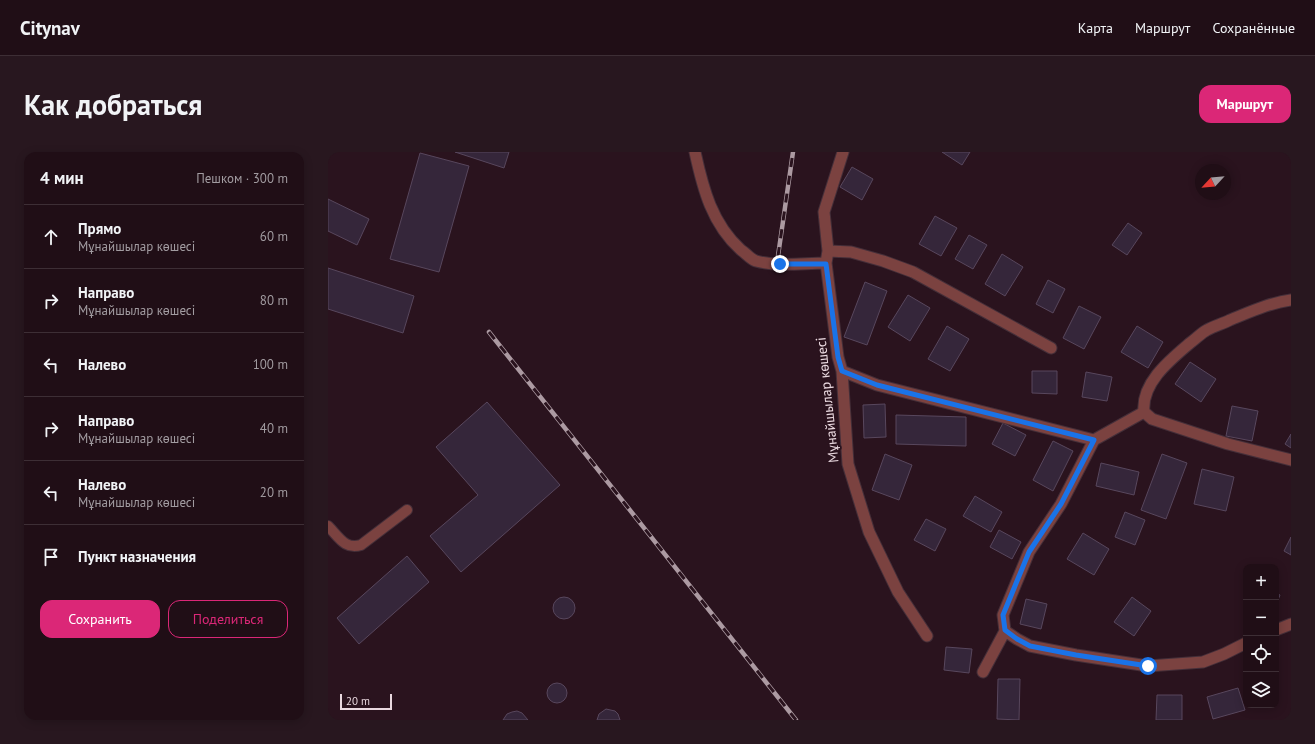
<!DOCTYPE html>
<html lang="ru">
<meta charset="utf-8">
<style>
body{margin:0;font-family:"PT Sans",sans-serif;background:#28171f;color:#f1f3f6}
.controls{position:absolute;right:12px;bottom:12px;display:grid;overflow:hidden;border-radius:8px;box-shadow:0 2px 10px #0003}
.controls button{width:36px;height:36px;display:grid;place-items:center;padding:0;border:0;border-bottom:1px solid #3d2e35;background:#200e16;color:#f1f3f6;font:20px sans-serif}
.compass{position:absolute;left:867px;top:12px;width:36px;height:36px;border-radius:50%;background:#200e16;box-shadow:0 2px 10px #0003;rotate:244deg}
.scale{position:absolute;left:12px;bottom:10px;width:52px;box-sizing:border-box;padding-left:4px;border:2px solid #e9d8df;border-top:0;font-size:11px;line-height:14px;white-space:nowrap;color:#e9d8df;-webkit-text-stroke:3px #2a131e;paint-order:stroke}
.stop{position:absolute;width:12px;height:12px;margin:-9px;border:3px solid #1a73e8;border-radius:50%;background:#fff}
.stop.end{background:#1a73e8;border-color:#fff;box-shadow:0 1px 4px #0008}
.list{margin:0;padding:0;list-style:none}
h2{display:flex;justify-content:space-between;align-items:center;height:52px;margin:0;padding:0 16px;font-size:17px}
h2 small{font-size:13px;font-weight:400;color:#a29ca1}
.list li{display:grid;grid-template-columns:26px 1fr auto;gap:12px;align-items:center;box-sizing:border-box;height:64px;padding:0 16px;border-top:1px solid #3d2e35}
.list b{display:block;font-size:15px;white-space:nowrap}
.list p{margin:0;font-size:13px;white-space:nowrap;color:#a29ca1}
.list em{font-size:13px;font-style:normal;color:#a29ca1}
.actions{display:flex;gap:8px;padding:12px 16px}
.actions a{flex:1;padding:9px 0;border:1px solid #db2777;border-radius:12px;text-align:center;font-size:14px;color:#db2777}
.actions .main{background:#db2777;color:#fff}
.icon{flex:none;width:22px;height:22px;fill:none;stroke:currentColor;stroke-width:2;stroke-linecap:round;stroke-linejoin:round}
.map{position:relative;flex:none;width:963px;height:568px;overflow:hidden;border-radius:12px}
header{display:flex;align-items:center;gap:24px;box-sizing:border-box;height:56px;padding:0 20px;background:#200e16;border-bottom:1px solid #3d2e35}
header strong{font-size:19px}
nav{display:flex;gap:22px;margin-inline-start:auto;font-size:14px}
.intro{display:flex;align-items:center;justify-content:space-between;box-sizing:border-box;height:96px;padding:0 24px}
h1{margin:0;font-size:28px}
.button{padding:10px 18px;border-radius:12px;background:#db2777;color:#fff;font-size:14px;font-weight:700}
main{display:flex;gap:24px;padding:0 24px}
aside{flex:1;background:#200e16;border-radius:12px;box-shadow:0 2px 10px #0003}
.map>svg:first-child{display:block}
</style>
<header>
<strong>Citynav</strong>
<nav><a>Карта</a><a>Маршрут</a><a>Сохранённые</a></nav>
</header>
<div class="intro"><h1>Как добраться</h1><a class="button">Маршрут</a></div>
<main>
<aside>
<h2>4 мин<small>Пешком · 300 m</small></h2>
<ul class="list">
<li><svg class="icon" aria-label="ahead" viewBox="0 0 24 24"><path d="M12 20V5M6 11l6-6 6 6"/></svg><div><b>Прямо</b><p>Мұнайшылар көшесі</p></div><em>60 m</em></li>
<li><svg class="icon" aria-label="right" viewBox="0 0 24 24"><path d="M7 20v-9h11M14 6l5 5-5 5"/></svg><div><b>Направо</b><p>Мұнайшылар көшесі</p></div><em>80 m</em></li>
<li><svg class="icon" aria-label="left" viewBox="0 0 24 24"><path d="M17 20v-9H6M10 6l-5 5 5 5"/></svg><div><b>Налево</b></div><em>100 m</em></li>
<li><svg class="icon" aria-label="right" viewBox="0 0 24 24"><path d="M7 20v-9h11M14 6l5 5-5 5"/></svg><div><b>Направо</b><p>Мұнайшылар көшесі</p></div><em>40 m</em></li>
<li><svg class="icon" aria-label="left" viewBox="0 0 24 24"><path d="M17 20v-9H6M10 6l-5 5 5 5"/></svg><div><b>Налево</b><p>Мұнайшылар көшесі</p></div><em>20 m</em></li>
<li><svg class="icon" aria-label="arrive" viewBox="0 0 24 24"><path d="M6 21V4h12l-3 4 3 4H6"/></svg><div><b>Пункт назначения</b></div></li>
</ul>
<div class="actions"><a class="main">Сохранить</a><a>Поделиться</a></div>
</aside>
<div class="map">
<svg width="963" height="568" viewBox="0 0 963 568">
<rect width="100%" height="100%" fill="#2a131e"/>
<path fill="#35263a" stroke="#58475d" d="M127,0h54l-5,16z
M614,0h28l-8,13z
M92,1l49,13 -30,106 -49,-13z
M524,15l21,12 -11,21 -22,-13z
M0,47l41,20 -12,26 -29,-14z
M607,64l22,12 -16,28 -22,-12z
M800,71l14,10 -15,22 -15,-10z
M641,83l18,10 -14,24 -18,-10z
M674,102l21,13 -18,29 -20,-12z
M0,116l86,28 -11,37 -75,-24z
M720,128l17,9 -12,24 -17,-9z
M537,130l22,9 -20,54 -23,-8z
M580,143l22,13 -20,33 -22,-14z
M751,154l22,11 -17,32 -21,-11z
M619,174l22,13 -19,32 -22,-12z
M809,174l26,16 -15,26 -27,-16z
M862,210l26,17 -15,23 -26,-18z
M704,219h25v23l-25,-1z
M758,220l26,5 -5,24 -25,-4z
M159,250l73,83 -99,87 -31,-36 48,-41 -42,-48z
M557,252l1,33 -22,1 -1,-33z
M904,254l26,5 -6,30 -26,-5z
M568,263l70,2v29l-70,-2z
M675,271l23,12 -11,21 -23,-12z
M963,282v14l-6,-4z
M725,289l20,10 -20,40 -20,-11z
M557,302l27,11 -13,35 -27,-10z
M834,302l25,9 -21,56 -25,-9z
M773,311l38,9 -5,23 -38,-9z
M874,317l32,8 -8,34 -32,-7z
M647,344l27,16 -11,20 -28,-16z
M797,360l20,8 -10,25 -20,-8z
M598,367l20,10 -11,22 -21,-11z
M671,378l22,12 -9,17 -22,-12z
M755,381l26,16 -15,26 -27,-16z
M963,385v18l-7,-4z
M79,404l22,26 -70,62 -22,-26z
M948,441l4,2 -4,10z
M804,445l19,14 -17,25 -20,-14z
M225 456a11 11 0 1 1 22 0a11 11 0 1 1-22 0Z
M698,447l21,5 -6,25 -21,-5z
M618,495l26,2 -3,24 -25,-3z
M670,527h22l-1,41 -22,-1z
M219 541a10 10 0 1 1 20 0a10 10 0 1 1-20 0Z
M910,536l7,22 -32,9 -6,-22z
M829,543h25v25h-26z
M278,557l9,2 3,3 2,6h-23l2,-6z
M189,559l5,2 6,7h-25l4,-6 5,-2z"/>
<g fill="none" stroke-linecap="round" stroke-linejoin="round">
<defs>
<path id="service" d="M0,374c11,11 17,24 33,19l46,-35"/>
<path id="minor" d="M367,0c8,37 17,72 46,98 5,3 9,9 15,11 22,6 47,2 70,2
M515,0l-19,60 4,39 -2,12 12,94 4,14 6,93 21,68 29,60 29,44
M500,99l23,1 32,9 30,11 138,76
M514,219l35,14 217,55
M816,260c-3,-29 26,-52 46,-69 6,-4 11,-10 17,-13 7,-4 15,-6 23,-10 20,-8 39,-17 61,-20
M948,478l15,-6
M677,479l-2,-16 26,-63 32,-48 33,-64 50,-28 8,7 76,25 63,16
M655,520l22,-41 12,8 13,7 46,9 72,11 55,-4 21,-8 22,-11"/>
</defs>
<use href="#service" stroke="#452f39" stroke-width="12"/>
<use href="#minor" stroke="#452f39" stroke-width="13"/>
<use href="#service" stroke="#7b4240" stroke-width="10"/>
<use href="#minor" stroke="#7b4240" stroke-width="11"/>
<defs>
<path id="rail" d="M450,104l15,-104
M161,180l307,388"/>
</defs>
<use href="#rail" stroke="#ac9aa2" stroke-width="4.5"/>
<use href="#rail" stroke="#2a131e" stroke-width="3" stroke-dasharray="9" stroke-linecap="butt"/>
</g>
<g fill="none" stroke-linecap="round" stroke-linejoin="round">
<path stroke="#1a73e8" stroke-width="5" d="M452,112h46l12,93 4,14 35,14 217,55 -33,64 -32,48 -26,63 2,15 12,9 13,7 46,9 72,11"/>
</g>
<g text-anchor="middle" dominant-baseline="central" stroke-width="3.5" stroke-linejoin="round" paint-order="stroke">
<g font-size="14" fill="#e9d8df" stroke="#2a131e">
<text transform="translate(499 248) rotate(-96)">Мұнайшылар көшесі</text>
</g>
</g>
</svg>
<div class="controls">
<button>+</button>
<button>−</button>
<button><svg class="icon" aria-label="locate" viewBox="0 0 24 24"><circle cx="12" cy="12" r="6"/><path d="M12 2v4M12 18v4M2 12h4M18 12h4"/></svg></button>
<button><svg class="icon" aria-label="layers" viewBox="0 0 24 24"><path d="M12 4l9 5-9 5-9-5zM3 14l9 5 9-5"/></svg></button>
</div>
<svg class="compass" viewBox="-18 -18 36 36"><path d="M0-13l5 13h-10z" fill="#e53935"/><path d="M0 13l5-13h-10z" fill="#a29ca1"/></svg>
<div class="scale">20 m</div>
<div class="stop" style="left:820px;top:514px"></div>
<div class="stop end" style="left:452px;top:112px"></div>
</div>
</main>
